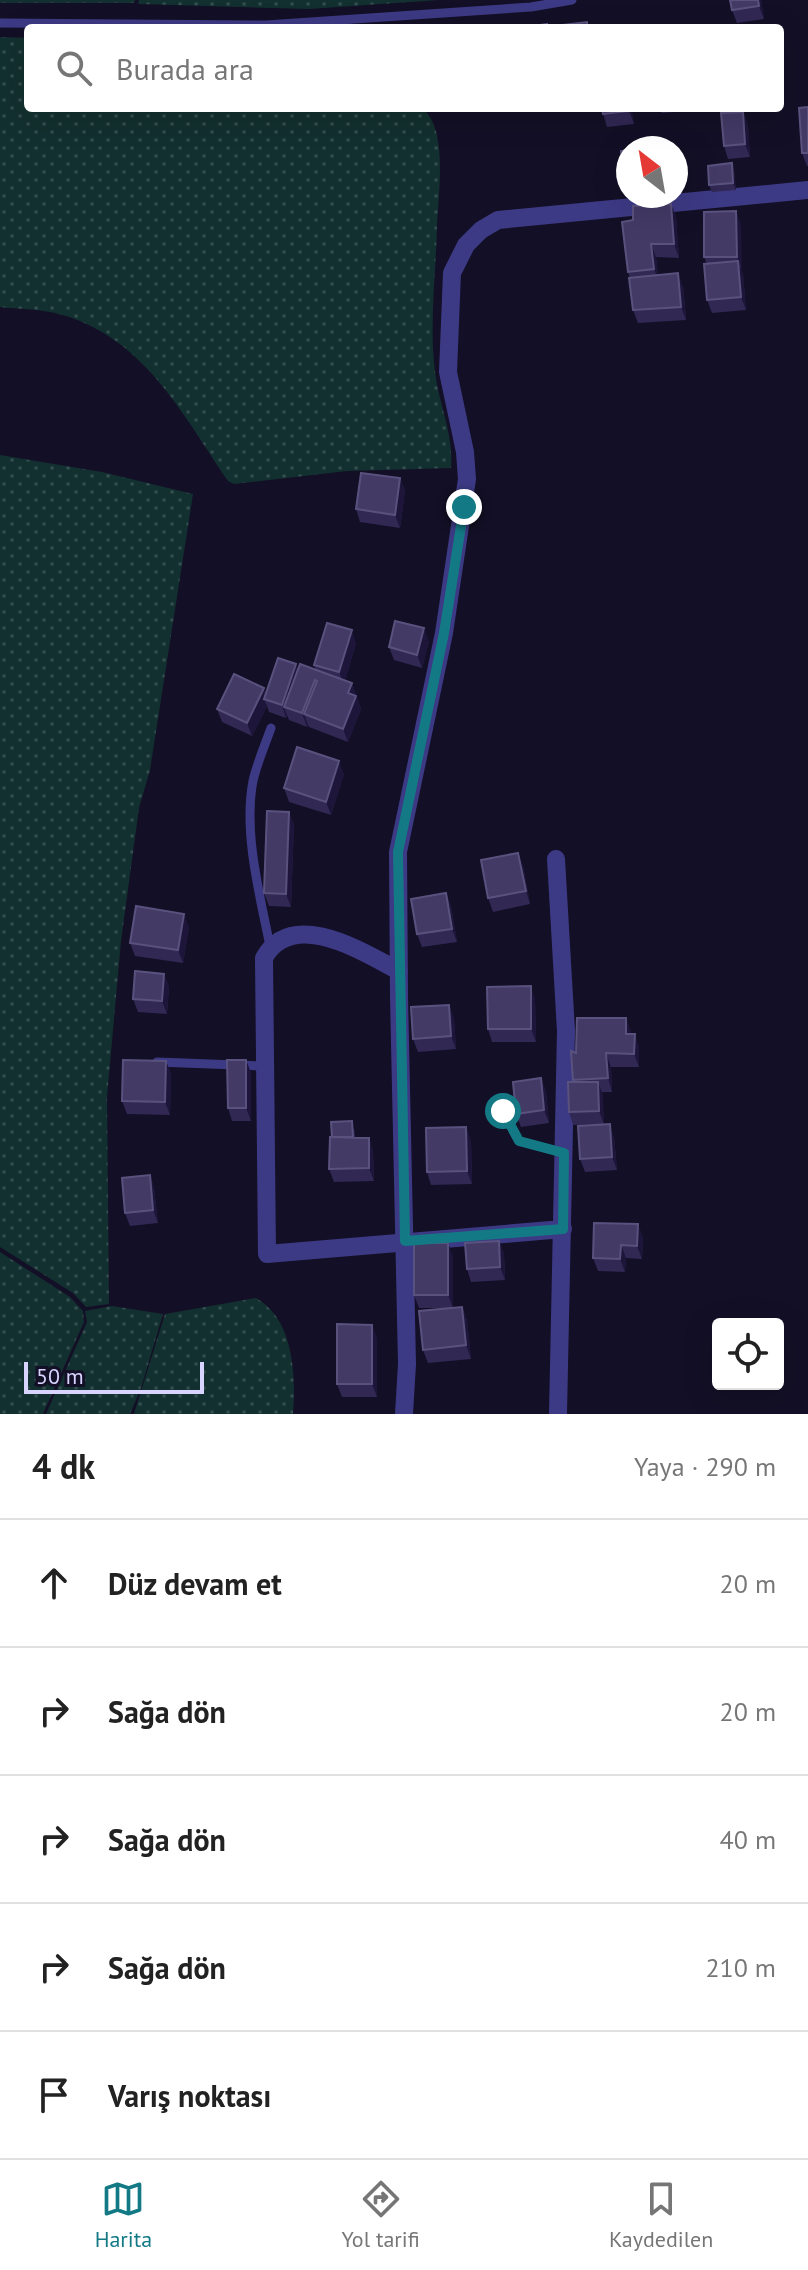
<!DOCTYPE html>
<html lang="tr">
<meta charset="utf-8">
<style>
body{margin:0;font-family:"PT Sans",sans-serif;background:#f2f2f2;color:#222}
.controls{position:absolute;right:24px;bottom:24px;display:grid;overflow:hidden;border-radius:8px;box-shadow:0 8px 32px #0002}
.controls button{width:72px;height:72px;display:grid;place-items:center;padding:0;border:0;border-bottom:2px solid #e0e0e0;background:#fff;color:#222;font:40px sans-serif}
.compass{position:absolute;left:616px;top:136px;width:72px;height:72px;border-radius:50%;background:#fff;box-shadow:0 8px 32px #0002;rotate:329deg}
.scale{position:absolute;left:24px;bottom:20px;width:180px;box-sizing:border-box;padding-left:8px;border:4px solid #d9d4ff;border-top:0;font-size:22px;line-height:28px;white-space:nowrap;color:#d9d4ff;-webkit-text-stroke:6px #130f26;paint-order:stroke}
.stop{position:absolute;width:24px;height:24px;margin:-18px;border:6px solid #137a85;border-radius:50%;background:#fff}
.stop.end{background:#137a85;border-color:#fff;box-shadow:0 2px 8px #0008}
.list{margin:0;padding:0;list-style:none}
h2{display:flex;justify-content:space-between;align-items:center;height:104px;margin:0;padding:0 32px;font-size:34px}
h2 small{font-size:26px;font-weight:400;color:#767676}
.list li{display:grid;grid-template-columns:52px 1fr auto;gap:24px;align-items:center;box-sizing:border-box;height:128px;padding:0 32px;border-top:2px solid #e0e0e0}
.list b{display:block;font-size:30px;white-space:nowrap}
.list em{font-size:26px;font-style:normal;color:#767676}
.icon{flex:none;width:44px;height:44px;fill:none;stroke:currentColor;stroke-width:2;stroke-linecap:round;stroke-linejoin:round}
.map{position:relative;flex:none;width:808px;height:1414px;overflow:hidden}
.search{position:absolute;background:#fff;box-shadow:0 8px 32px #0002;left:24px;right:24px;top:24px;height:88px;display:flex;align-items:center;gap:20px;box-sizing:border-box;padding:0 28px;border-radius:8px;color:#767676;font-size:30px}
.sheet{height:744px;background:#fff}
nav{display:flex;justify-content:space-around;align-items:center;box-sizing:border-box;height:112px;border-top:2px solid #e0e0e0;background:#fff;font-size:22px;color:#767676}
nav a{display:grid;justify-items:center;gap:4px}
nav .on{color:#137a85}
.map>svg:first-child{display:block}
</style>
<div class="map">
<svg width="808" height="1414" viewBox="0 0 808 1414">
<defs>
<pattern id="green-dots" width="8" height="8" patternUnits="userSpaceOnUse" patternTransform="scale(2)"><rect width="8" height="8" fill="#12302f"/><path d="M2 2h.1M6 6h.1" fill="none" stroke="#344d4e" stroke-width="1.8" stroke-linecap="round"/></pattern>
</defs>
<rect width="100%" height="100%" fill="#130f26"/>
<path fill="url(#green-dots)" d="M0,0h135l-1,3h-134z
M139,0h300l-130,9 -171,-5z
M0,37l28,1v70h393c28,17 17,88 16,117 -1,49 -8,99 -2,147 4,33 19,63 16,96l-104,3 -113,13 -6,-3c-47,-69 -86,-147 -173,-168 -17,-4 -37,-4 -55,-6z
M0,455l102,17 91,22 -43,276 -11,38 -18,133 -14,156 2,207 -23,3 -13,-14 -73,-46z
M0,1252l70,45 13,14 1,11 -41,92h-43z
M256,1298c38,21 40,78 37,116h-159l31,-100z
M112,1306l51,8 -22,74 -11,26h-84l41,-92 -2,-11z"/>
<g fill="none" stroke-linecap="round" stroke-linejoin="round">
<path stroke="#3d3a85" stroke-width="9" d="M0,23l266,2 265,-18 41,-7
M270,946c-10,-50 -27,-114 -17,-165 4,-18 12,-36 18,-53
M157,1062l106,4
M503,1111l16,30 45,12"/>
<path stroke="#3d3a85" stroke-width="18" d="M556,859l10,172 -8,383
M399,971c-36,-19 -107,-64 -135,-13l3,296 296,-25
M404,1414l3,-50 -8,-368 -1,-144 46,-219 23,-154 -2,-27 -17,-80 4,-99 14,-28 15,-15 17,-10 310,-30"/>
</g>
<path fill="#312854" d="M761,0l3,19 -27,4 -5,-13z
M808,107v59h-1l-5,-13z
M631,108l3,16 -27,3 -4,-13z
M660,108h39v2l-37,3z
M743,112l5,13 2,32 -22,2 -4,-13z
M628,150v46h2h-2l-5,-13z
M734,170l2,20 -24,2 -3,-7z
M671,204l5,13 3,41 -23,-1 2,18 25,11 3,34 -48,3 -5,-13 -3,-32 -2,-6 5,-52z
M741,224v46l2,4 3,36 -34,3 -5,-13v-36l-3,-7z
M400,478l5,13 -5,37 -40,-6 -4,-13z
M429,641l-7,27 -28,-8 -5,-13z
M356,643l-11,38 7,2 9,26 -13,33 -39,-15 -1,-2 -1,2 -18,-7 -2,-5 -1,3 -17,-6 -2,-6 -15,30 -30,-14 -5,-13 47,-21 2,5 30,-29 2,6h18l-2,-5z
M344,774l-13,41 -42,-13 -5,-14z
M289,812l5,13 -3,82 -22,-1 -5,-13z
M523,866l7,38 -37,8 -5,-14z
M446,893l5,13 6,36 -35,5 -5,-13z
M189,927l-6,36 -48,-7 -5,-13z
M164,974l5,13 -2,27 -29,-2 -5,-13z
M535,999l1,43h-44l-4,-13z
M454,1018l2,31 -38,3 -5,-13z
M626,1018l5,16 8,13v20h-28l1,25h-10l2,32 10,13 3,33 -32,2 -5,-13 22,-35 -29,1 -4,-13 5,-30 2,-29z
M246,1060l5,13v48h-19l-4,-13z
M166,1061l5,13 -1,41 -43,-1 -5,-13z
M541,1078l5,14 3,31 -28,4 -5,-13z
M354,1128l1,9 14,1 4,13 1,30 -40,1 -5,-13z
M471,1140l1,44 -41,1 -4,-13z
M150,1175l4,13 4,35 -28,3 -5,-13z
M594,1223l49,14 -1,22 -16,-1 -1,14 -27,-1 -5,-13z
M499,1241l5,13 1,26 -34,2 -4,-13z
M453,1256v52l9,-1 5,13 4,39 -43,4 -5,-13 28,-42h-32l-5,-13z
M377,1338v59h-35l-5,-13z"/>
<path fill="#1d163a" d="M758,0h3l3,19 -5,-13z
M628,108h3l3,16 -5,-13z
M743,112l5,13 2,32 -5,-13z
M732,163l2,7 2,20 -3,-7z
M671,204l5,13 3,41 -5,-14z
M736,211l5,13 1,46 -5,-13z
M651,244l5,13 3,25 -5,-13z
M738,261l5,13 3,36 -5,-13z
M678,273l5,13 3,34 -5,-13z
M400,478l5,13 -5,37 -5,-13z
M424,628l5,13 -7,27 -5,-13z
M352,630l4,13 -12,42 -5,-13z
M296,664l5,13 -17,30 3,8 -1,3 -4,-13z
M315,680l4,14 -15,20 4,11 -1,2 -5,-14z
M352,683l9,26 -13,33 -5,-13 5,-36z
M264,688l5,12 -5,-1 3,7 -15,30 -5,-13z
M339,761l5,13 -13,41 -5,-13z
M289,812l5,13 -3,82 -5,-13z
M518,853l5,13 7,38 -4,-13z
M446,893l5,13 6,36 -5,-13z
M184,914l5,13 -6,36 -5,-13z
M164,974l5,13 -2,27 -5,-13z
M531,986l4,13 1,43 -5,-13z
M449,1005l5,13 2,31 -5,-13z
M626,1018l5,13v16l-5,-13z
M635,1034l4,13v20l-5,-13z
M606,1053l5,14 1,25 -4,-14z
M246,1060l5,13v48l-5,-13z
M166,1061l5,13 -1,41 -5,-13z
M541,1078l5,14 3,31 -5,-13z
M598,1082l5,13 1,29 -5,-13z
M610,1124l4,13 3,33 -5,-13z
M466,1127l5,13 1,44 -5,-13z
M369,1138l4,13 1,30 -5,-13z
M150,1175l4,13 4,35 -5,-13z
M638,1224l5,13 -1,22 -5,-13z
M499,1241l5,13 1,26 -5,-13z
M448,1243l5,13v52l-5,-13z
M621,1245l5,13 -1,14 -5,-13z
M462,1307l5,13 4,39 -5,-14z
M372,1325l5,13v59l-5,-13z"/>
<path fill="#433a66" stroke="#5a527e" stroke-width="2" d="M730,0h28l1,6 -27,4z
M587,22v6h-33l-1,-2z
M547,24v4h-26z
M808,107v46h-6l-3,-45z
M602,108h26l1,3 -26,3z
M743,112l2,32 -21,2 -3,-33z
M628,150v33h-5l-2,-32z
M732,163l1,20 -24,2 -1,-19z
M671,204l3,40h-23l3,25 -26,3 -6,-50 11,-2v-14z
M736,211l1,46h-33v-45z
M738,261l3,36 -34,3 -3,-36z
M678,273l3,34 -48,3 -4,-32z
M361,473l39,5 -5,37 -39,-6z
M395,621l29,7 -7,27 -28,-8z
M327,623l25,7 -13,42 -25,-7z
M278,658l18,6 -14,41 -18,-6z
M300,664l52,19 -4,10 8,3 -13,33 -39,-15 13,-33 -2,-1 -13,33 -18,-6z
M234,674l30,14 -17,35 -30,-14z
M297,747l42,14 -13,41 -42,-14z
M267,811l22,1 -3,82 -22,-1z
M518,853l8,38 -38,7 -7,-38z
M446,893l6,36 -35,5 -6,-35z
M136,906l48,8 -6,36 -48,-7z
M135,971l29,3 -2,27 -29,-2z
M531,986v43h-43l-1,-42z
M449,1005l2,31 -38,3 -2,-32z
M577,1018h49v16h9l-1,20 -28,-1 2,25 -35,2 -2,-29 5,2z
M123,1060l43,1 -1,41 -43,-1z
M227,1060h19v48h-18z
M541,1078l3,32 -28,4 -3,-32z
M568,1082h30l1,29 -30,1z
M352,1121l1,16h-21l-1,-15z
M610,1124l2,33 -32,2 -2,-33z
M466,1127l1,44 -40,1 -1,-44z
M330,1137l39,1v30l-40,1z
M150,1175l3,35 -28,3 -3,-35z
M594,1223l44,1 -1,22 -16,-1 -1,14 -27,-1z
M499,1241l1,26 -33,2 -2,-26z
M414,1243h34v52h-34z
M462,1307l4,38 -43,5 -4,-39z
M337,1324l35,1v59h-35z"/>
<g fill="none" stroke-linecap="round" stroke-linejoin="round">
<path stroke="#137a85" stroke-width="10" d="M464,507l-20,126 -46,219 7,389 158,-12 1,-76 -45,-12 -16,-30"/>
</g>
</svg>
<div class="controls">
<button><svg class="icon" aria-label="locate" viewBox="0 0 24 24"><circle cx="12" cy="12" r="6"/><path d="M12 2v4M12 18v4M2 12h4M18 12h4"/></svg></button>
</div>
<svg class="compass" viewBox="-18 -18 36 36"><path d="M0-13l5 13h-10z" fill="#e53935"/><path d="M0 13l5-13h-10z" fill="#767676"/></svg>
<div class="scale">50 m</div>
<div class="stop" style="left:503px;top:1111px"></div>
<div class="stop end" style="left:464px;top:507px"></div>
<div class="search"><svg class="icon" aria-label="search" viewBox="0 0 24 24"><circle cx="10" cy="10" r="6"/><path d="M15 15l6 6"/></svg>Burada ara</div>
</div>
<section class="sheet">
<h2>4 dk<small>Yaya · 290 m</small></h2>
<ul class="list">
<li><svg class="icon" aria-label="ahead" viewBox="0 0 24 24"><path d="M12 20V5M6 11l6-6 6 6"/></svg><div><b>Düz devam et</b></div><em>20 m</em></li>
<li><svg class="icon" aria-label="right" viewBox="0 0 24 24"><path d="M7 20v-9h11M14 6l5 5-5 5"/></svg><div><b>Sağa dön</b></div><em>20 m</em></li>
<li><svg class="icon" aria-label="right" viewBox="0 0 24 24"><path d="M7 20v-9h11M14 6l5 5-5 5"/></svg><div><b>Sağa dön</b></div><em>40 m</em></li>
<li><svg class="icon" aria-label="right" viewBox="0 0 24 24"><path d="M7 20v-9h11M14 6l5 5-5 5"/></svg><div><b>Sağa dön</b></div><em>210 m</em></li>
<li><svg class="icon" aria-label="arrive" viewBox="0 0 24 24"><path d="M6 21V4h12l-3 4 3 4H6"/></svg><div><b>Varış noktası</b></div></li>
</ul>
</section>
<nav>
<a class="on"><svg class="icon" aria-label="map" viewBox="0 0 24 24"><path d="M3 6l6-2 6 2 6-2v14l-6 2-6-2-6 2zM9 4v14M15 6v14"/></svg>Harita</a>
<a><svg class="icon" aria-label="directions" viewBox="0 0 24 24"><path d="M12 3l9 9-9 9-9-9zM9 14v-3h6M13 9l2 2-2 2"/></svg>Yol tarifi</a>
<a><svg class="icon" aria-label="saved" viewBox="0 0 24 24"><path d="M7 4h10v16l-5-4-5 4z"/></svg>Kaydedilen</a>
</nav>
